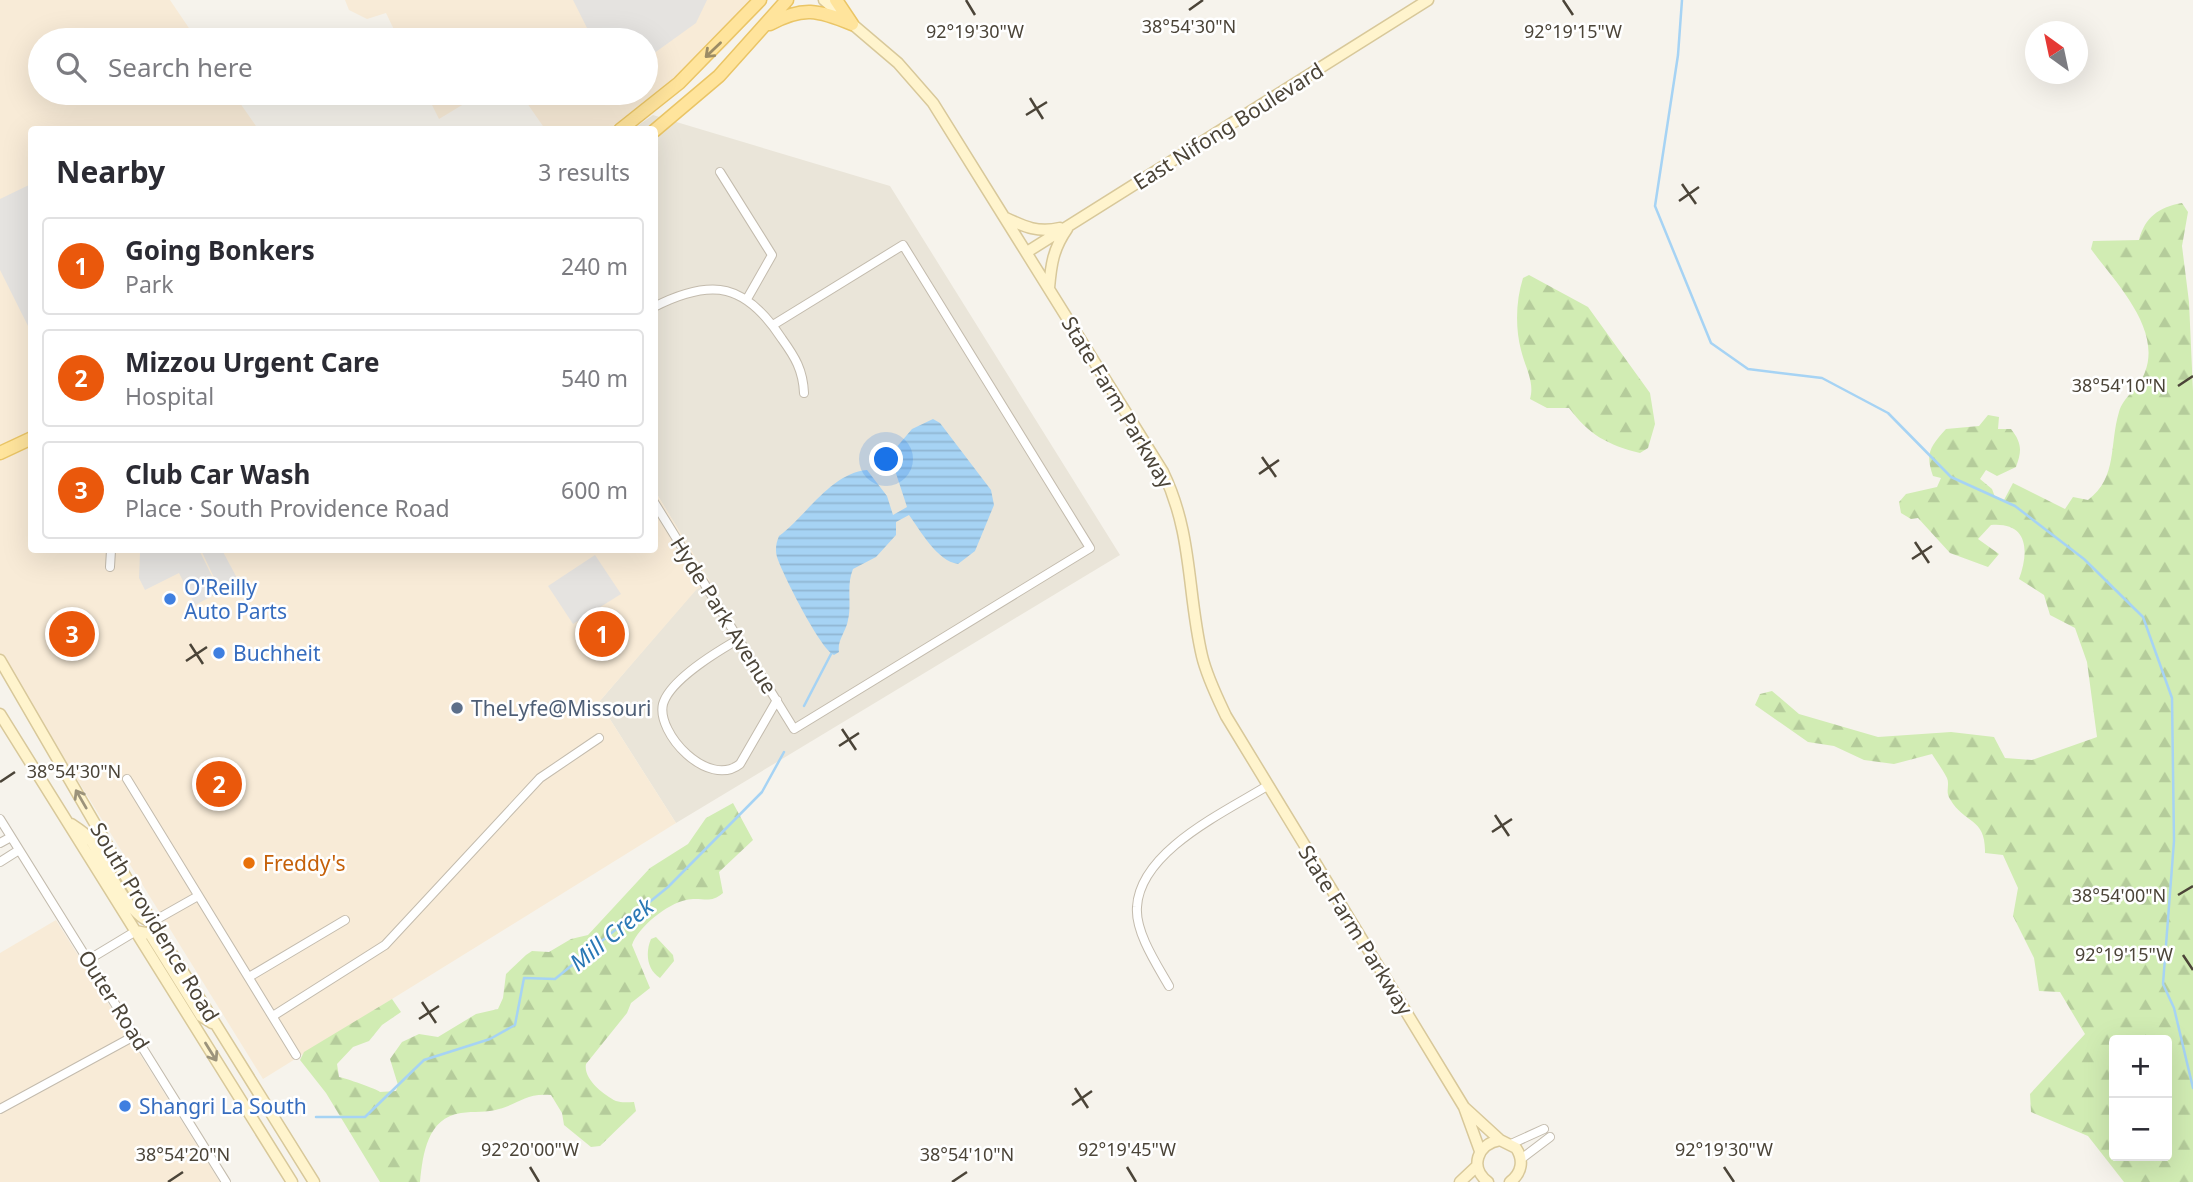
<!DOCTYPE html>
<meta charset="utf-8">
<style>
body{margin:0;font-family:"Noto Sans",sans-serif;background:#f2f2f3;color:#2b2b33}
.controls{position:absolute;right:21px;bottom:21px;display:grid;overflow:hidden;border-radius:7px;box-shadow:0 7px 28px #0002}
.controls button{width:63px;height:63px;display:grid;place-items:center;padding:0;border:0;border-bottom:2px solid #e1e1e2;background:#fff;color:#2b2b33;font:35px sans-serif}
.compass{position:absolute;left:2025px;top:21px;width:63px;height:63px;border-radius:50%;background:#fff;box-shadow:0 7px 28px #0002;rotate:327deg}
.you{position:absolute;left:887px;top:460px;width:24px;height:24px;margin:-18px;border:5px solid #fff;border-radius:50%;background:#1a73e8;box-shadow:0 0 0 10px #1a73e833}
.badge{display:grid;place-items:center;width:46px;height:46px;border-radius:50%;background:#ea580c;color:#fff;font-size:23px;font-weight:700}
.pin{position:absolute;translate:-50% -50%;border:4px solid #fff;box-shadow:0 2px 7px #0006}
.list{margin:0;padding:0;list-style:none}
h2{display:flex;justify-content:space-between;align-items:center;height:91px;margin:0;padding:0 28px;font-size:30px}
h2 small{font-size:23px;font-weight:400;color:#7c7c81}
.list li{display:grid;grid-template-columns:46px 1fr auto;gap:21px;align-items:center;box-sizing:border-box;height:98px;margin:0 14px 14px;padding:0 14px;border:2px solid #e1e1e2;border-radius:7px}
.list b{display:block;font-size:26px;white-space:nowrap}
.list p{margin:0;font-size:23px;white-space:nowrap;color:#7c7c81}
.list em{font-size:23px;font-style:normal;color:#7c7c81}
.icon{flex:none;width:38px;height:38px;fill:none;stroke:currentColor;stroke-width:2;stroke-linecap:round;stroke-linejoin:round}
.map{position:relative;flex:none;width:2193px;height:1182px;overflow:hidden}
.search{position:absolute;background:#fff;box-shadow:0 7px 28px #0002;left:28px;top:28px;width:630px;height:77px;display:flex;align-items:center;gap:18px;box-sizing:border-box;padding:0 24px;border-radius:38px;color:#7c7c81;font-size:26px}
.panel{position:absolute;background:#fff;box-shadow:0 7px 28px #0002;left:28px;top:126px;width:630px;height:427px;border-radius:7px}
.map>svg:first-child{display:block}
</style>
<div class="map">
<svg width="2193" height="1182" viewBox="0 0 2193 1182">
<defs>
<pattern id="forest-firs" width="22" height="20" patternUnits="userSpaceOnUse" patternTransform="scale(1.75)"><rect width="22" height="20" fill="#d1ecb3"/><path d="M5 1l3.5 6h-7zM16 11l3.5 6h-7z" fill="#b5cc9b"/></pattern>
<pattern id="water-rules" width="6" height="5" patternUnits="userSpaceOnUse" patternTransform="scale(1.75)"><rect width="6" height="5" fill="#a6d3f4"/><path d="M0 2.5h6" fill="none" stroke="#90b6d2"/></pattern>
</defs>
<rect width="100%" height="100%" fill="#f6f3ec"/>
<path fill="#eae5d9" d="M653,115l237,71 230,369 -444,268 -77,-121 97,-113 13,-8 -54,-90 -1,-361 -21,-1z"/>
<path fill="#f8ebd7" d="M0,0h170l27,40h-157v53h193l25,36 -226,1v420h622l1,-59 55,90 -14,9 -97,112 77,121 -413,256 -263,-424z
M345,0h423l-41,46 -94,84 -88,-1 -25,-36h126v-53h-247l-13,-27 -19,6 -18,-9z
M426,93h56l-43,26z
M56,920l164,262h-220v-229z"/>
<path fill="url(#forest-firs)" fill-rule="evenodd" d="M2182,203l6,9 -6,34 7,56 4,89v791h-69l-36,-46 -57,-24 -1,-18 55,-60 -25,-42 -21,-1 -5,-33 -21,-42 5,-28 -15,-33 -18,-2c1,-36 -20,-28 -35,-54 -5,-7 0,-14 -3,-21 -4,-8 -10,-16 -15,-24l-38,10 -30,-4 -30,-14 -26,-4 -53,-37 5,-11 12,-3 27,23 79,23 73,-5 43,5 11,21 27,2 65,-23 -10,-75 -12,-34 -25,-13 -6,-20 -25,-16c10,-27 10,-57 -28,-54l-13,14 21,15 -11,13 -38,-14 -32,-35 -7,1 -10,-6 -2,-11 7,-8 31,-7 4,-9 -8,-2c-8,-23 -3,-29 13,-47l33,-3 9,-11 11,2 -1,12h13c11,14 11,22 5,38l-19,9 -11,-6 -6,9 12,10 3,8 9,3 9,-17 52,26 8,-12 15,3c30,-23 21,-55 31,-88 4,-15 21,-25 26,-40 17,-44 -31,-91 -54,-123l2,-8 46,-1c6,-23 20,-33 43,-37zM2114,1040h53v116h-53z
M1529,275l59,32 62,86 5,31 -7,24 -8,5c-32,-8 -51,-18 -71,-45h-22l-17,-9c5,-17 -5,-32 -9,-49 -6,-23 -5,-50 2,-72z
M733,803l20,37 -34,32 4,21c-14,12 -21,3 -37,7 -19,4 -48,27 -54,45l18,43 -19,15 -4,10 -41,51c-3,15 18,31 30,37 6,2 12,1 18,1l2,9 -36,35 -9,1 -27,-22 -2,-12 -11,-18c-26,-2 -30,8 -52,14 -12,4 -25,2 -38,4 -34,5 -38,41 -41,69h-40l-54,-89 -26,-33 4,-8 88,-53 9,13 -19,13 -13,16 -16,6 -16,17 2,13c6,1 38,12 41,15l16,-1 2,-6 -8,-26 12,-17 17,-8 19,3 38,-23 22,-5 5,-11 3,-24 20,-19 6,-4 17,1 22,-13 17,-4 62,-67 38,-24 18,-26z
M656,937l17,18 1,6 -14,17c-13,-8 -15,-25 -9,-39z"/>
<path fill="#e5e3e0" d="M573,0h134l-11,23 -50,36v-19h-53z
M31,184l1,140 -4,2 -28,-56v-71z
M146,550h53l21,42 -25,13 -16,-32 -34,17 -6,-12 1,-26z
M201,550h21l15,28 -19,8z
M595,555l26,39 -48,30 -25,-38z"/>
<path fill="url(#water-rules)" d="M933,419l7,4 51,67 3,15 -19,46 -17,13c-21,-3 -38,-34 -49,-49l-13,7v13l-20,22 -23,12c-7,17 -1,34 -5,51 -2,12 -11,20 -9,32l-5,3c-13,-5 -51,-80 -57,-98 -2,-7 -1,-14 2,-21 27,-20 52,-63 88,-66l20,26 6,19 14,-8 -17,-52 22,-26z"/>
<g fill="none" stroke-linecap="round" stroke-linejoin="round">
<path stroke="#a6d3f4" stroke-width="2.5" d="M1682,0l-4,55 -23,151 56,137 37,26 74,9 66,35 63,64 64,29 69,53 59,58 29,81 2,143 -11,143 11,24 19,80
M804,706l27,-52
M316,1117h49l59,-57 66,-21 25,-14 9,-47 31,1 113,-92 94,-95 22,-40"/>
<defs>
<path id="street" d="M720,172l52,83 -25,44
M654,307c59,-30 92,-23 128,32 13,18 21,31 22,54
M654,502l140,227 296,-181 -187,-303 -130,80
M110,567l1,-17
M739,639c-21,12 -69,41 -76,65 -7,29 45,85 77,60l37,-64
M127,779l169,276
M0,819l226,363
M0,843l11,-6
M0,862l19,-12
M152,922l46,-26
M88,960l48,-29
M249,977l96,-57
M1169,986c-12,-21 -34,-54 -32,-79 3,-56 88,-95 130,-121
M273,1016l112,-71 155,-167 59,-40
M0,1109l136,-74
M1511,1144l33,-15
M1521,1159l29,-22"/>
<path id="secondary" d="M824,0l74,63 35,40 230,369c30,62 24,120 39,184 5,21 15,41 24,60l238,391 36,33
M1006,218c19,9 32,15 54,10
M1027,252l401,-252
M1049,288c2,-23 4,-39 18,-59
M0,660l152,262 162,260
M0,714l292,468
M71,824c6,4 13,8 18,14 15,20 38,79 63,84
M136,931l14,3 51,82 11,7
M1464,1107l16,44
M1460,1182l17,-16
M1488,1182c-19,-14 -11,-38 12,-42l16,8c8,12 6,25 -6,34"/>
<path id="primary" d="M836,0l16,24
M770,24c33,-18 48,-14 82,0
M620,130l59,-47 81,-83
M654,131l65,-55 68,-76
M0,453l32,-15"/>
</defs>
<use href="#street" stroke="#c3bbad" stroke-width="10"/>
<use href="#secondary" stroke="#d8c89a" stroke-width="13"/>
<use href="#primary" stroke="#eac566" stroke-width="15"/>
<use href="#street" stroke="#fff" stroke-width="8"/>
<use href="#secondary" stroke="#fff4cd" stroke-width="10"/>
<use href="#primary" stroke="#ffe49c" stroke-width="12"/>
</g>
<defs><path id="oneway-shaft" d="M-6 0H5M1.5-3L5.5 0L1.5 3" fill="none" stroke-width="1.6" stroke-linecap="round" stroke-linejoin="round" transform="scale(1.75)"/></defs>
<use stroke="#9c8c65" href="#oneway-shaft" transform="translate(713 50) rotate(136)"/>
<g stroke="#9c937b">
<use href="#oneway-shaft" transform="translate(81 799) rotate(-120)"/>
<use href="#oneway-shaft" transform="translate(211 1052) rotate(58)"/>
</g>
<path fill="none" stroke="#4b4438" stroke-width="2.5" d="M966,0l9,15M1563,0l10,15M1189,10l14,-10M1030,98l13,21M1026,115l21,-13M1682,184l14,20M1679,201l20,-14M2178,386l15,-10M1262,457l14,20M1259,474l20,-14M1915,542l14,21M1912,559l20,-13M190,644l13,20M186,661l21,-14M842,729l14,21M839,746l20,-13M0,782l15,-10M1495,815l14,21M1492,832l20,-13M2178,895l15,-9M2183,955l10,15M422,1002l14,21M419,1019l20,-13M1075,1088l13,20M1072,1105l20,-14M530,1167l9,15M1127,1167l9,15M1724,1167l10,15M168,1182l15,-10M952,1182l15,-10"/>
<g fill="#3f7fe0" stroke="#fff" stroke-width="2.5">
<circle cx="170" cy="599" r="7"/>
<circle cx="219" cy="653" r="7"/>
<circle cx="125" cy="1106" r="7"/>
</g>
<circle fill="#5c6f8a" stroke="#fff" stroke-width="2.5" cx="457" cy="708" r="7"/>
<circle fill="#e8710a" stroke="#fff" stroke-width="2.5" cx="249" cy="863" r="7"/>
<g text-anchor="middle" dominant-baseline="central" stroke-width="5" stroke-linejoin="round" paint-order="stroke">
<g font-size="21" fill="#4b4438" stroke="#fff">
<text transform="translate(1228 126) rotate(-32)">East Nifong Boulevard</text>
<text transform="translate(1118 402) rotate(59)">State Farm Parkway</text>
<text transform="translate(724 615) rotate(58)">Hyde Park Avenue</text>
<text transform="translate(155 922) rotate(59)">South Providence Road</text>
<text transform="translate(1356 930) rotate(58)">State Farm Parkway</text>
<text transform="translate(114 1000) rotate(58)">Outer Road</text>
</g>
<g font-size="21" fill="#366cbe" stroke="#fff" text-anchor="start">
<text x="184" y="587">O'Reilly<tspan x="184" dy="24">Auto Parts</tspan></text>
<text x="233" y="653">Buchheit</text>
<text x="139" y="1106">Shangri La South</text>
</g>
<g font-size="21" fill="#4e5e75" stroke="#fff" text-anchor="start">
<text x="471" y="708">TheLyfe@Missouri</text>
</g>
<g font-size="21" fill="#c56008" stroke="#fff" text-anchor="start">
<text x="263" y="863">Freddy's</text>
</g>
<g font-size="23" font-style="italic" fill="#2a78b5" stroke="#fff">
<text transform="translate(611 934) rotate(-39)">Mill Creek</text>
</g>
</g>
<g font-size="18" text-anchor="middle" fill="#4b4438" stroke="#fff" stroke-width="5" stroke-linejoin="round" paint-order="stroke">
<text x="1189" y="33">38°54'30"N</text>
<text x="975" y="38">92°19'30"W</text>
<text x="1573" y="38">92°19'15"W</text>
<text x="2119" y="392">38°54'10"N</text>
<text x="74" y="778">38°54'30"N</text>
<text x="2119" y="902">38°54'00"N</text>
<text x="2124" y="961">92°19'15"W</text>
<text x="530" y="1156">92°20'00"W</text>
<text x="1127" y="1156">92°19'45"W</text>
<text x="1724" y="1156">92°19'30"W</text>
<text x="183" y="1161">38°54'20"N</text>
<text x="967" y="1161">38°54'10"N</text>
</g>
</svg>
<div class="controls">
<button>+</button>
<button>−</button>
</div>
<svg class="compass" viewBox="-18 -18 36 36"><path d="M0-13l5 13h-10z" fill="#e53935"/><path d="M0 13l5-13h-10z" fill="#7c7c81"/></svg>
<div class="you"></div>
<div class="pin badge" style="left:602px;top:634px">1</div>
<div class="pin badge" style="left:219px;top:784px">2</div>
<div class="pin badge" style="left:72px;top:634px">3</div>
<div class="search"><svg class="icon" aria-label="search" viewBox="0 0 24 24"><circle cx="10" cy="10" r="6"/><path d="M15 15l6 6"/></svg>Search here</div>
<section class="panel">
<h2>Nearby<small>3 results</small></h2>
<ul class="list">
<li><span class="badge">1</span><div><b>Going Bonkers</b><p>Park</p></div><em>240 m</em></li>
<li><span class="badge">2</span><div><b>Mizzou Urgent Care</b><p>Hospital</p></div><em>540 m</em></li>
<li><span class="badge">3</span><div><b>Club Car Wash</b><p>Place · South Providence Road</p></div><em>600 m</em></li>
</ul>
</section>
</div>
